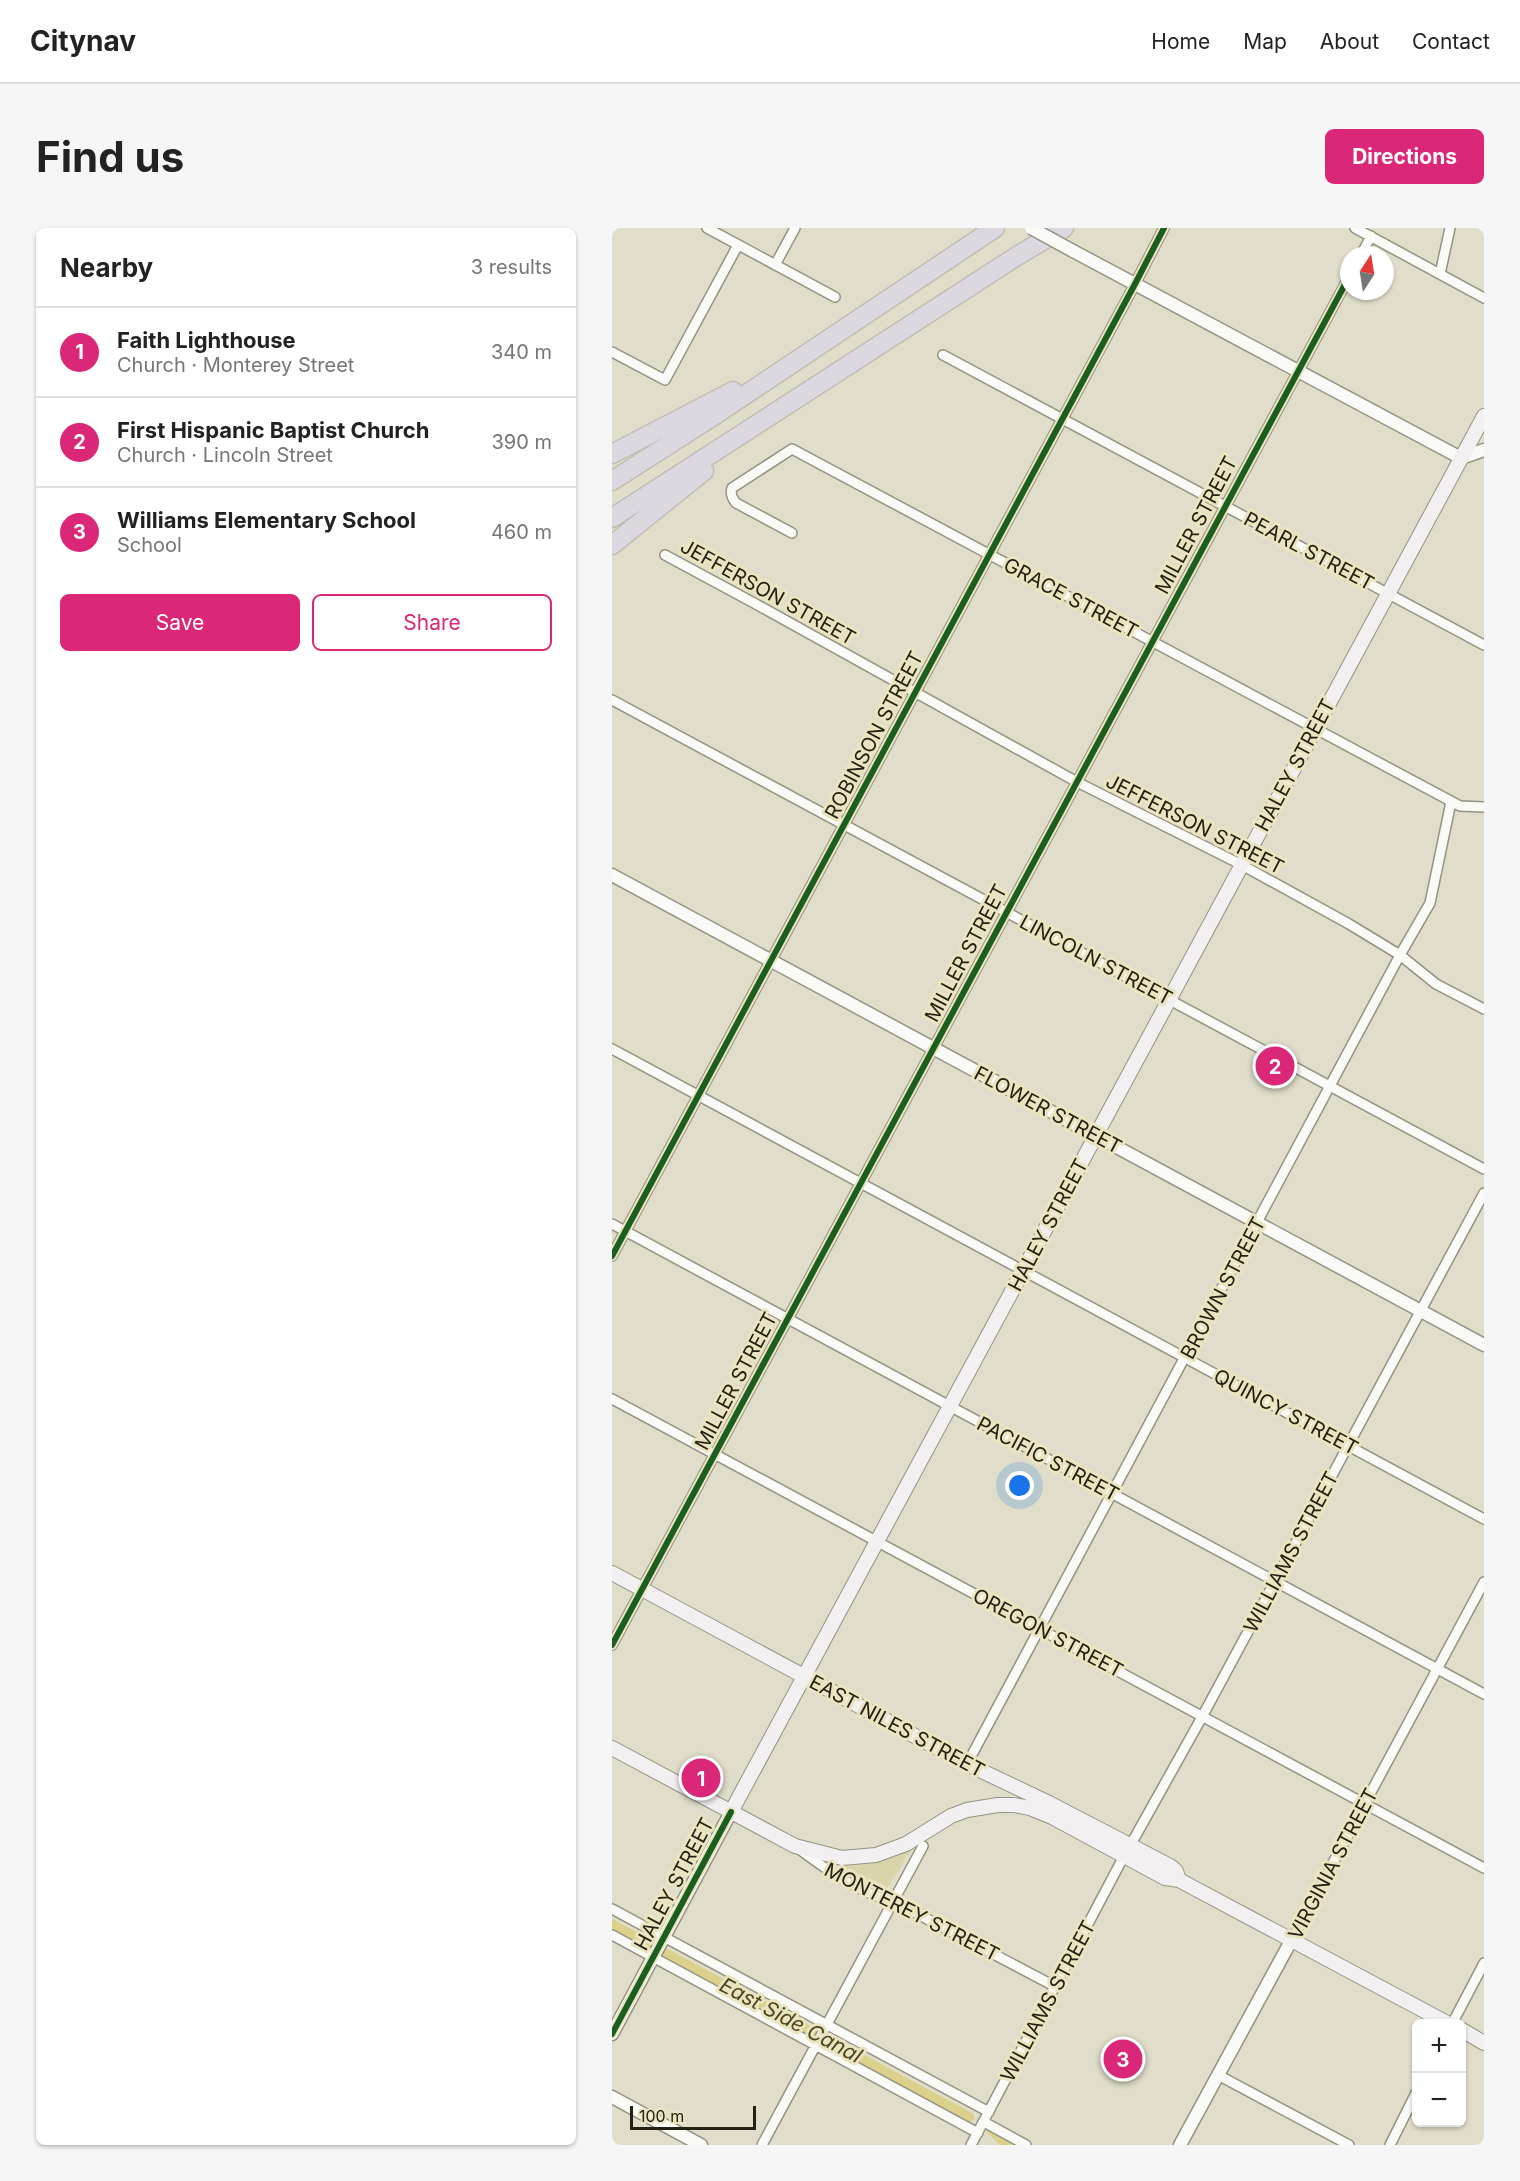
<!DOCTYPE html>
<meta charset="utf-8">
<style>
body{margin:0;font-family:Inter,sans-serif;background:#f6f6f6;color:#222}
.controls{position:absolute;right:18px;bottom:18px;display:grid;overflow:hidden;border-radius:9px;box-shadow:0 2px 4px #0004}
.controls button{width:54px;height:54px;display:grid;place-items:center;padding:0;border:0;border-bottom:2px solid #e0e0e0;background:#fff;color:#222;font:30px sans-serif}
.compass{position:absolute;left:728px;top:18px;width:54px;height:54px;border-radius:50%;background:#fff;box-shadow:0 2px 4px #0004;rotate:12deg}
.scale{position:absolute;left:18px;bottom:15px;width:126px;box-sizing:border-box;padding-left:6px;border:3px solid #232113;border-top:0;font-size:16px;line-height:21px;white-space:nowrap;color:#232113;-webkit-text-stroke:4px #eae5c0;paint-order:stroke}
.you{position:absolute;left:408px;top:1258px;width:21px;height:21px;margin:-15px;border:4px solid #fff;border-radius:50%;background:#1a73e8;box-shadow:0 0 0 9px #1a73e833}
.badge{display:grid;place-items:center;width:39px;height:39px;border-radius:50%;background:#db2777;color:#fff;font-size:20px;font-weight:700}
.pin{position:absolute;translate:-50% -50%;border:3px solid #fff;box-shadow:0 2px 6px #0006}
.list{margin:0;padding:0;list-style:none}
h2{display:flex;justify-content:space-between;align-items:center;height:78px;margin:0;padding:0 24px;font-size:26px}
h2 small{font-size:20px;font-weight:400;color:#767676}
.list li{display:grid;grid-template-columns:39px 1fr auto;gap:18px;align-items:center;box-sizing:border-box;height:90px;padding:0 24px;border-top:2px solid #e0e0e0}
.list b{display:block;font-size:22px;white-space:nowrap}
.list p{margin:0;font-size:20px;white-space:nowrap;color:#767676}
.list em{font-size:20px;font-style:normal;color:#767676}
.actions{display:flex;gap:12px;padding:18px 24px}
.actions a{flex:1;padding:14px 0;border:2px solid #db2777;border-radius:9px;text-align:center;font-size:21px;color:#db2777}
.actions .main{background:#db2777;color:#fff}
.map{position:relative;flex:none;width:872px;height:1917px;overflow:hidden;border-radius:9px}
header{display:flex;align-items:center;gap:36px;box-sizing:border-box;height:84px;padding:0 30px;background:#fff;border-bottom:2px solid #e0e0e0}
header strong{font-size:28px}
nav{display:flex;gap:33px;margin-inline-start:auto;font-size:21px}
.intro{display:flex;align-items:center;justify-content:space-between;box-sizing:border-box;height:144px;padding:0 36px}
h1{margin:0;font-size:42px}
.button{padding:15px 27px;border-radius:9px;background:#db2777;color:#fff;font-size:21px;font-weight:700}
main{display:flex;gap:36px;padding:0 36px}
aside{flex:1;background:#fff;border-radius:9px;box-shadow:0 2px 4px #0004}
.map>svg:first-child{display:block}
</style>
<header>
<strong>Citynav</strong>
<nav><a>Home</a><a>Map</a><a>About</a><a>Contact</a></nav>
</header>
<div class="intro"><h1>Find us</h1><a class="button">Directions</a></div>
<main>
<aside>
<h2>Nearby<small>3 results</small></h2>
<ul class="list">
<li><span class="badge">1</span><div><b>Faith Lighthouse</b><p>Church · Monterey Street</p></div><em>340 m</em></li>
<li><span class="badge">2</span><div><b>First Hispanic Baptist Church</b><p>Church · Lincoln Street</p></div><em>390 m</em></li>
<li><span class="badge">3</span><div><b>Williams Elementary School</b><p>School</p></div><em>460 m</em></li>
</ul>
<div class="actions"><a class="main">Save</a><a>Share</a></div>
</aside>
<div class="map">
<svg width="872" height="1917" viewBox="0 0 872 1917">
<rect width="100%" height="100%" fill="#e0deca"/>
<path fill="#dad4aa" d="M301,1620l-6,8 -22,36 -49,-27c29,3 52,-3 77,-17z"/>
<g fill="none" stroke-linecap="round" stroke-linejoin="round">
<path stroke="#dbd18b" stroke-width="9" d="M0,1696l358,193
M379,1902l15,15"/>
<defs>
<path id="minor" d="M95,0l128,69
M743,0l129,70
M749,27l10,-19
M163,37l20,-37
M828,46l10,-46
M0,124l53,28 73,-135
M331,127l541,290
M180,305l-56,-30c-4,-5 -6,-9 -4,-15l60,-39 668,357 24,1
M53,327l89,48 323,179 165,83 107,59 51,31 36,29 48,25
M0,472l872,469
M0,821l872,470
M0,996l872,470
M0,1028l523,-972 29,-56
M0,1171l872,469
M0,1417l737,-1368
M355,1536l433,-809 30,-52 21,-101
M518,1618l72,-129 282,-524
M187,1621c28,21 60,44 94,52l163,86
M0,1681l377,203
M0,1707l366,198
M680,1711l192,-357
M840,1796l32,-61
M606,1847l131,70
M372,1894l42,23
M150,1917l161,-299
M359,1917l153,-289
M778,1917l26,-52"/>
<path id="tertiary" d="M461,23l388,207 23,-8
M0,647l872,470
M0,1806l119,-222
M0,1869l89,48
M568,1917l112,-206"/>
<path id="secondary" d="M0,1345l355,191 82,39 121,63 6,5 3,9
M0,1520l183,98 47,12 34,-3 30,-11 45,-28 16,-6 31,-5h16l16,3 22,9 113,61 14,2 270,144
M119,1584l753,-1396
M850,1802l22,13"/>
<path id="motorway" d="M0,226l121,-63
M0,253l100,-64 283,-189
M0,290l405,-262 47,-28
M0,317l92,-74"/>
</defs>
<use href="#minor" stroke="#949282" stroke-width="12"/>
<use href="#tertiary" stroke="#949282" stroke-width="15"/>
<use href="#secondary" stroke="#949282" stroke-width="16"/>
<use href="#motorway" stroke="#c0beb4" stroke-width="21"/>
<use href="#minor" stroke="#fafaf7" stroke-width="9"/>
<use href="#tertiary" stroke="#fafaf7" stroke-width="12"/>
<use href="#secondary" stroke="#f2f0f0" stroke-width="14"/>
<use href="#motorway" stroke="#ddd8e0" stroke-width="18"/>
<defs>
<path id="tertiary-bridge" d="M419,0l42,23"/>
</defs>
<use href="#tertiary-bridge" stroke="#949282" stroke-width="15" stroke-linecap="butt"/>
<use href="#tertiary-bridge" stroke="#fafaf7" stroke-width="12"/>
<defs>
<path id="cycleway" d="M0,1028l523,-972 29,-56
M0,1417l737,-1368
M0,1806l119,-222"/>
</defs>
<use href="#cycleway" stroke="#eae5c0" stroke-width="10"/>
<use href="#cycleway" stroke="#1b5e20" stroke-width="6"/>
</g>
<g text-anchor="middle" dominant-baseline="central" stroke-width="6" stroke-linejoin="round" paint-order="stroke">
<g font-size="20" fill="#232113" stroke="#eae5c0">
<text transform="translate(584 297) rotate(-62)">MILLER STREET</text>
<text transform="translate(697 323) rotate(28)">PEARL STREET</text>
<text transform="translate(156 364) rotate(29)">JEFFERSON STREET</text>
<text transform="translate(459 370) rotate(28)">GRACE STREET</text>
<text transform="translate(262 507) rotate(-62)">ROBINSON STREET</text>
<text transform="translate(683 537) rotate(-62)">HALEY STREET</text>
<text transform="translate(583 596) rotate(27)">JEFFERSON STREET</text>
<text transform="translate(354 725) rotate(-62)">MILLER STREET</text>
<text transform="translate(484 732) rotate(28)">LINCOLN STREET</text>
<text transform="translate(436 882) rotate(28)">FLOWER STREET</text>
<text transform="translate(436 997) rotate(-62)">HALEY STREET</text>
<text transform="translate(611 1060) rotate(-62)">BROWN STREET</text>
<text transform="translate(124 1153) rotate(-62)">MILLER STREET</text>
<text transform="translate(674 1184) rotate(28)">QUINCY STREET</text>
<text transform="translate(436 1231) rotate(28)">PACIFIC STREET</text>
<text transform="translate(679 1324) rotate(-62)">WILLIAMS STREET</text>
<text transform="translate(436 1405) rotate(28)">OREGON STREET</text>
<text transform="translate(285 1498) rotate(28)">EAST NILES STREET</text>
<text transform="translate(721 1636) rotate(-62)">VIRGINIA STREET</text>
<text transform="translate(62 1656) rotate(-62)">HALEY STREET</text>
<text transform="translate(300 1684) rotate(27)">MONTEREY STREET</text>
<text transform="translate(436 1773) rotate(-62)">WILLIAMS STREET</text>
</g>
<g font-size="21" font-style="italic" fill="#4c461f" stroke="#eae5c0">
<text transform="translate(179 1792) rotate(28)">East Side Canal</text>
</g>
</g>
</svg>
<div class="controls">
<button>+</button>
<button>−</button>
</div>
<svg class="compass" viewBox="-18 -18 36 36"><path d="M0-13l5 13h-10z" fill="#e53935"/><path d="M0 13l5-13h-10z" fill="#767676"/></svg>
<div class="scale">100 m</div>
<div class="you"></div>
<div class="pin badge" style="left:89px;top:1550px">1</div>
<div class="pin badge" style="left:663px;top:838px">2</div>
<div class="pin badge" style="left:511px;top:1831px">3</div>
</div>
</main>
